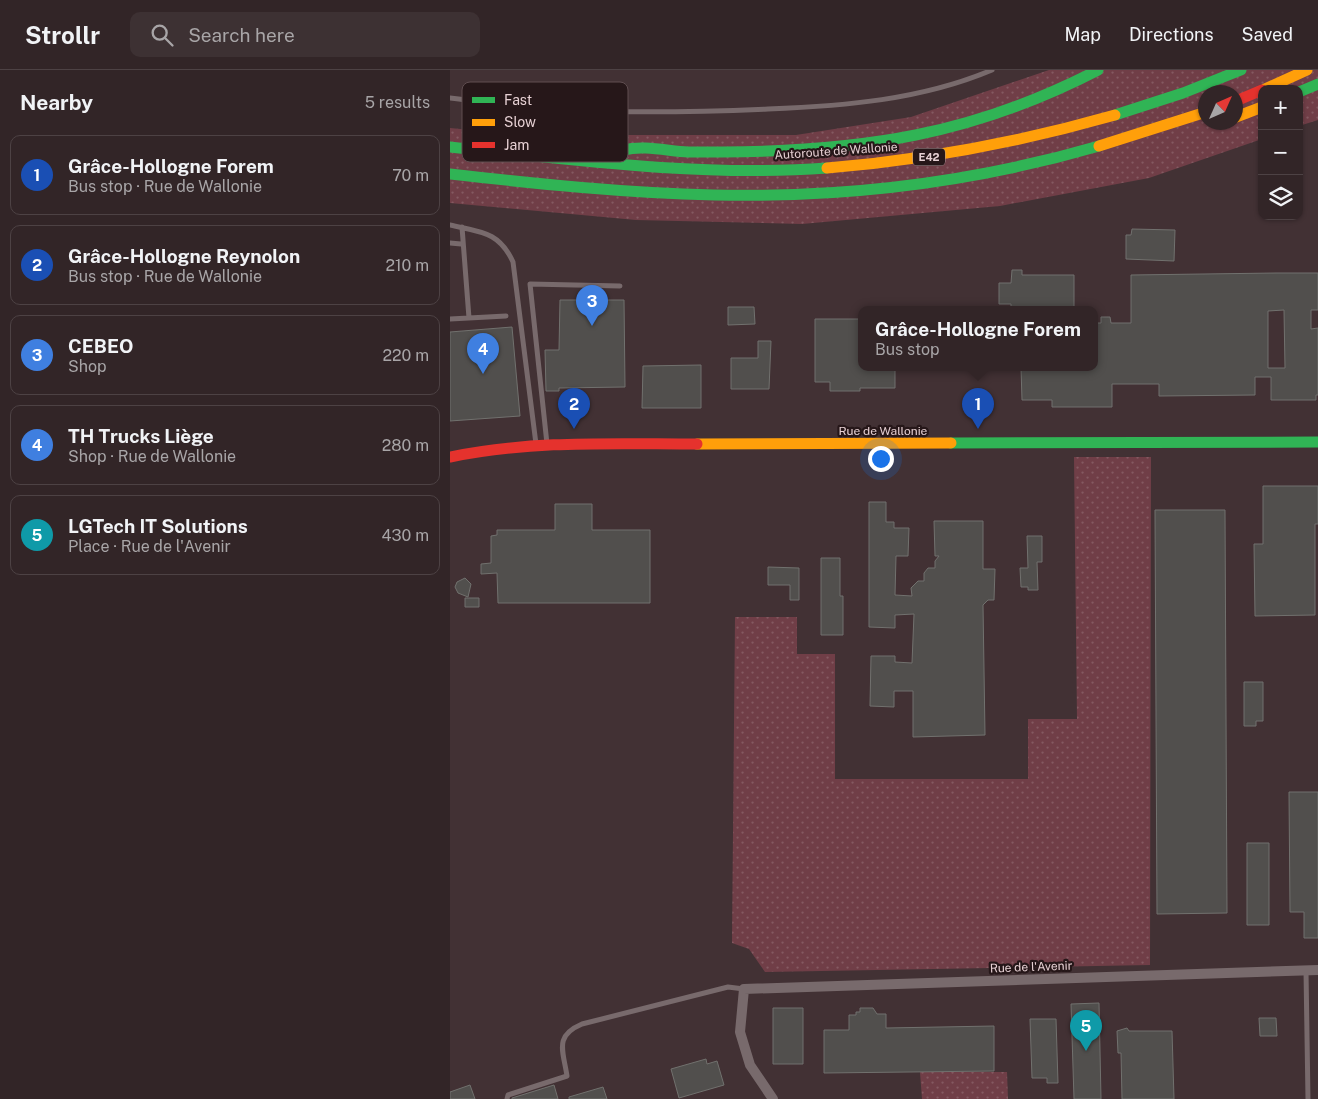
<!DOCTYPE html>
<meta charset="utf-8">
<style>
body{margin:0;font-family:"Public Sans",sans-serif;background:#3d3133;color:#f1f3f6}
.controls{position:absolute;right:15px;top:15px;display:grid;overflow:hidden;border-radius:10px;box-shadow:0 1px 4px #0004}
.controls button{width:45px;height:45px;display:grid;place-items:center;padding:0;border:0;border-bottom:1px solid #4d4244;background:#322527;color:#f1f3f6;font:25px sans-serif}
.compass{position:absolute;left:748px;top:15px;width:45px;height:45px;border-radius:50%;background:#322527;box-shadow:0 1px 4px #0004;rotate:45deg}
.you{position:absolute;left:430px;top:388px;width:18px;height:18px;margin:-12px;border:4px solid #fff;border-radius:50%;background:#1a73e8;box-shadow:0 0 0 8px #1a73e833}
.badge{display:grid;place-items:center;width:32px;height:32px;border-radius:50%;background:#ad989b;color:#fff;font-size:16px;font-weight:700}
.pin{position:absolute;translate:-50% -41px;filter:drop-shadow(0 1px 2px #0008)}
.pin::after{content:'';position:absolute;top:26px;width:18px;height:15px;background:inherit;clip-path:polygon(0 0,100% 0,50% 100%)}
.popup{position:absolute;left:408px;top:236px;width:240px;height:65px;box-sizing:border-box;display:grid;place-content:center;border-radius:10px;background:#322527;filter:drop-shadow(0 1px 4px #0005);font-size:16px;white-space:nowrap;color:#a8a5a7}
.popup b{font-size:19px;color:#f1f3f6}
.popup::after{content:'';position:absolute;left:50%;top:100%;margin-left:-10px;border:10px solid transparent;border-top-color:#322527}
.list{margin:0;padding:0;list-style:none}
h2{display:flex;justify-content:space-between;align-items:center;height:65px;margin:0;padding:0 20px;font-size:21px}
h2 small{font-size:16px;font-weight:400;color:#a8a5a7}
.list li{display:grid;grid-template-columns:32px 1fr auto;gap:15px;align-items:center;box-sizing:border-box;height:80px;margin:0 10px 10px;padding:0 10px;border:1px solid #4d4244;border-radius:10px}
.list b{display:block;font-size:19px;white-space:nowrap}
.list p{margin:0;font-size:16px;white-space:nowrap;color:#a8a5a7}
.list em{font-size:16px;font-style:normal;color:#a8a5a7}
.icon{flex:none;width:28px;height:28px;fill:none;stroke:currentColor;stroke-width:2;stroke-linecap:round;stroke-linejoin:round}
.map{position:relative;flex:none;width:868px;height:1029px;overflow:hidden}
header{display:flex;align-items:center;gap:30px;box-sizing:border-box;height:70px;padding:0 25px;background:#322527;border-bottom:1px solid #4d4244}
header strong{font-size:24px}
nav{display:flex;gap:28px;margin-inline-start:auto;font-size:18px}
.search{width:350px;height:45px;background:#3d3133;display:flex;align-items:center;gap:12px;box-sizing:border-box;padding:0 18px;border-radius:10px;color:#a8a5a7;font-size:19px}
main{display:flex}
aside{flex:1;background:#322527}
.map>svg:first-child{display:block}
</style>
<header>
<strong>Strollr</strong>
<div class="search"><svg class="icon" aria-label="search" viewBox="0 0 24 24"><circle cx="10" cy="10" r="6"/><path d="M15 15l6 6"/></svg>Search here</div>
<nav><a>Map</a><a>Directions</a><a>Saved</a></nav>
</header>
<main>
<aside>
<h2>Nearby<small>5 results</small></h2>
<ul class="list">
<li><span class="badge" style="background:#1a4fb4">1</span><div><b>Grâce-Hollogne Forem</b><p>Bus stop · Rue de Wallonie</p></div><em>70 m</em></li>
<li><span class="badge" style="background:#1a4fb4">2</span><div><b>Grâce-Hollogne Reynolon</b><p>Bus stop · Rue de Wallonie</p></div><em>210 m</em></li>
<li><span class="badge" style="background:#3f7fe0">3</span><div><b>CEBEO</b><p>Shop</p></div><em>220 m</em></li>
<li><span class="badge" style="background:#3f7fe0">4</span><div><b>TH Trucks Liège</b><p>Shop · Rue de Wallonie</p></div><em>280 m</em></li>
<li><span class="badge" style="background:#0f9aa8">5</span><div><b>LGTech IT Solutions</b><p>Place · Rue de l'Avenir</p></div><em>430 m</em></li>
</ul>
</aside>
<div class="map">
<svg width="868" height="1029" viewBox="0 0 868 1029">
<defs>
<pattern id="grass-dots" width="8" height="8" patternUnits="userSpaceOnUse" patternTransform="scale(1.25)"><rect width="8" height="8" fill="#703e47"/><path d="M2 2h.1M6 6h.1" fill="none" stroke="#845961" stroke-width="1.8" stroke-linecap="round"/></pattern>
</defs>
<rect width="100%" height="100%" fill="#423134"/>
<path fill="url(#grass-dots)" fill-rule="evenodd" d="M599,0h269v50l-19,6v-37h-37v50l-113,39 -149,28 -198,18 -166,-4 -186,-17v-75l72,7h274l115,-18zM756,22h30v30h-30z
M624,387h77l-1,508 -385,7 -16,-23 -17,-6 3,-326h62v37h38v125h193v-60h49z
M470,1002h87l1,27h-86z"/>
<path fill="#514f4d" stroke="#71716e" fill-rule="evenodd" d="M682,159l43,1 -1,31 -48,-2v-24h5z
M562,200h10v5h52v35h-63v-6h-12v-21h12z
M826,203h42v37h-7v19l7,-1v67h-2v5h-45v-23h-16v18l-96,1v-12h-47v23h-60v-7h-30l-1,-32h73v-45h7v-6h9l1,6h20v-48zM834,240l1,58h-17v-57z
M110,230h64l1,87 -66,1v3h-13l-1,-41h14z
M278,237h26l1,17 -27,1z
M365,249h46l1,49h33v20h-35v3h-30v-9h-15z
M62,257l8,89 -70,5v-89z
M308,271h13l-2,48h-38v-31h27z
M251,295v43h-59l1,-42z
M813,416h55v38h-3v91l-60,1 -1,-72h9z
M419,432h17v20h8v6h15l-1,28h-12l-1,39 17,1 -1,-8 7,-7h6v-8l4,-5h7v-7l4,-5h-4l-1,-35h49v48h12l-1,31h-6l-5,5 2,130 -72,2v-46h-19v16l-24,-1 1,-50h24v6l17,1 2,-49 -19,1v13l-26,-1z
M105,434h37v26h58v73h-152l-1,-30 -16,1v-10l10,-1v-27l6,-1v-5h58z
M705,440h70l2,403 -70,1z
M577,466h15v26h-5l1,28h-10v-3h-7l-1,-19h8z
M371,488h19v38h3v39h-22z
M318,497l31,1v32h-9v-15h-22z
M15,508l6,6 -3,13 -10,-4 -3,-6 2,-5z
M15,528h14v9h-14z
M794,612h19v39h-7v5h-12z
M839,722h29v146h-14v-26h-14z
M797,773h22v82h-22z
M649,933l2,96h-27l-3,-95z
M323,938h30v56h-30z
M410,938h13l4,6h9v14l108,-2v45l-170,2v-43h25v-15h7v-3h4z
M809,948h17l1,18h-17z
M580,949h26l2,64h-11v-5h-15z
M677,958l2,3h43l2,68h-52l-1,-46h-3l-1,-22z
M256,989l1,5 10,-3 7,24 -45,13 -8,-29z
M20,1015l5,14h-25v-7z
M104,1015l4,14h-46v-1z
M153,1017l4,12h-38v-2z"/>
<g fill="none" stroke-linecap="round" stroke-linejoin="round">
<path stroke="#786a6c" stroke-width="5" d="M0,28c36,4 73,10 110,12 69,3 139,2 208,-1 76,-3 153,-9 224,-39
M0,155c30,7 49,6 63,37l23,182
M12,157l7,91
M0,173l11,1
M0,249l56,-3
M97,374l-17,-160 90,2
M856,901l2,128
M57,1029l1,-4 59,-19c-4,-26 -13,-40 15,-52l146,-37 16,2"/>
<path stroke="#786a6c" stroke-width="10" d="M323,1029l-23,-34 -10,-33 4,-43 574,-19"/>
<path stroke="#30b455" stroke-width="11" d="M849,22l19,-8
M665,45l68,-22 58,-23
M0,77c124,13 251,30 377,21
M155,93c5,-4 12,-11 19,-13 19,-5 44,1 64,2 11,0 23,0 34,0 141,-1 250,-17 376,-82
M0,104c88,10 176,19 264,21 129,3 261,-13 385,-49
M501,373l367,-1"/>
<path stroke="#ff9f0a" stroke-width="11" d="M815,19l42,-19
M786,47l26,-10
M649,76l107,-34
M377,98c98,-8 193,-26 288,-53
M247,374l254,-1"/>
<path stroke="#e5322d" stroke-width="11" d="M786,31l26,-11
M0,387c83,-17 163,-13 247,-13"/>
</g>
<g text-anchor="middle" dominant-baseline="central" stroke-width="4.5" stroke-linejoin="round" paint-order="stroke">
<rect fill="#261719" stroke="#ac989b" stroke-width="1" x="463" y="78.5" width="32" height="17" rx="4"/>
<g font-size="11" font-weight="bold" fill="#e6d0d3">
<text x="479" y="87">E42</text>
</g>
<g font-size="12" fill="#e6d0d3" stroke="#261719">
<text transform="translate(386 81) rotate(-4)">Autoroute de Wallonie</text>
<text x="433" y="361">Rue de Wallonie</text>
<text transform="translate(581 897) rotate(-2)">Rue de l'Avenir</text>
</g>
</g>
<rect x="12" y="12" width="166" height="80" rx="8" fill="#261719" stroke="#604e51" stroke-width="1"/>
<rect x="22" y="27" width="23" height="6" fill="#30b455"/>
<rect x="22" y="49" width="23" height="7" fill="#ff9f0a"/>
<rect x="22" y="72" width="23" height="6" fill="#e5322d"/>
<g font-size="14" fill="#e6d0d3">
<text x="54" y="35">Fast</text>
<text x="54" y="57">Slow</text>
<text x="54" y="80">Jam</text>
</g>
</svg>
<div class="controls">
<button>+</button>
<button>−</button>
<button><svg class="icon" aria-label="layers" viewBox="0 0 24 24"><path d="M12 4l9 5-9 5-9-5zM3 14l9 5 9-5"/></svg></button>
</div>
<svg class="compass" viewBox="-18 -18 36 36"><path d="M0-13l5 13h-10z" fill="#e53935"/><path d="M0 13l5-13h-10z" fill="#a8a5a7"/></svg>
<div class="you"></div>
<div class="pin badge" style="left:528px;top:359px;background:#1a4fb4">1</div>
<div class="popup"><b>Grâce-Hollogne Forem</b>Bus stop</div>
<div class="pin badge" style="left:124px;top:359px;background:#1a4fb4">2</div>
<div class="pin badge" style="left:142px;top:256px;background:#3f7fe0">3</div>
<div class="pin badge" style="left:33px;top:304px;background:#3f7fe0">4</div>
<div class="pin badge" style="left:636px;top:981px;background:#0f9aa8">5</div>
</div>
</main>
